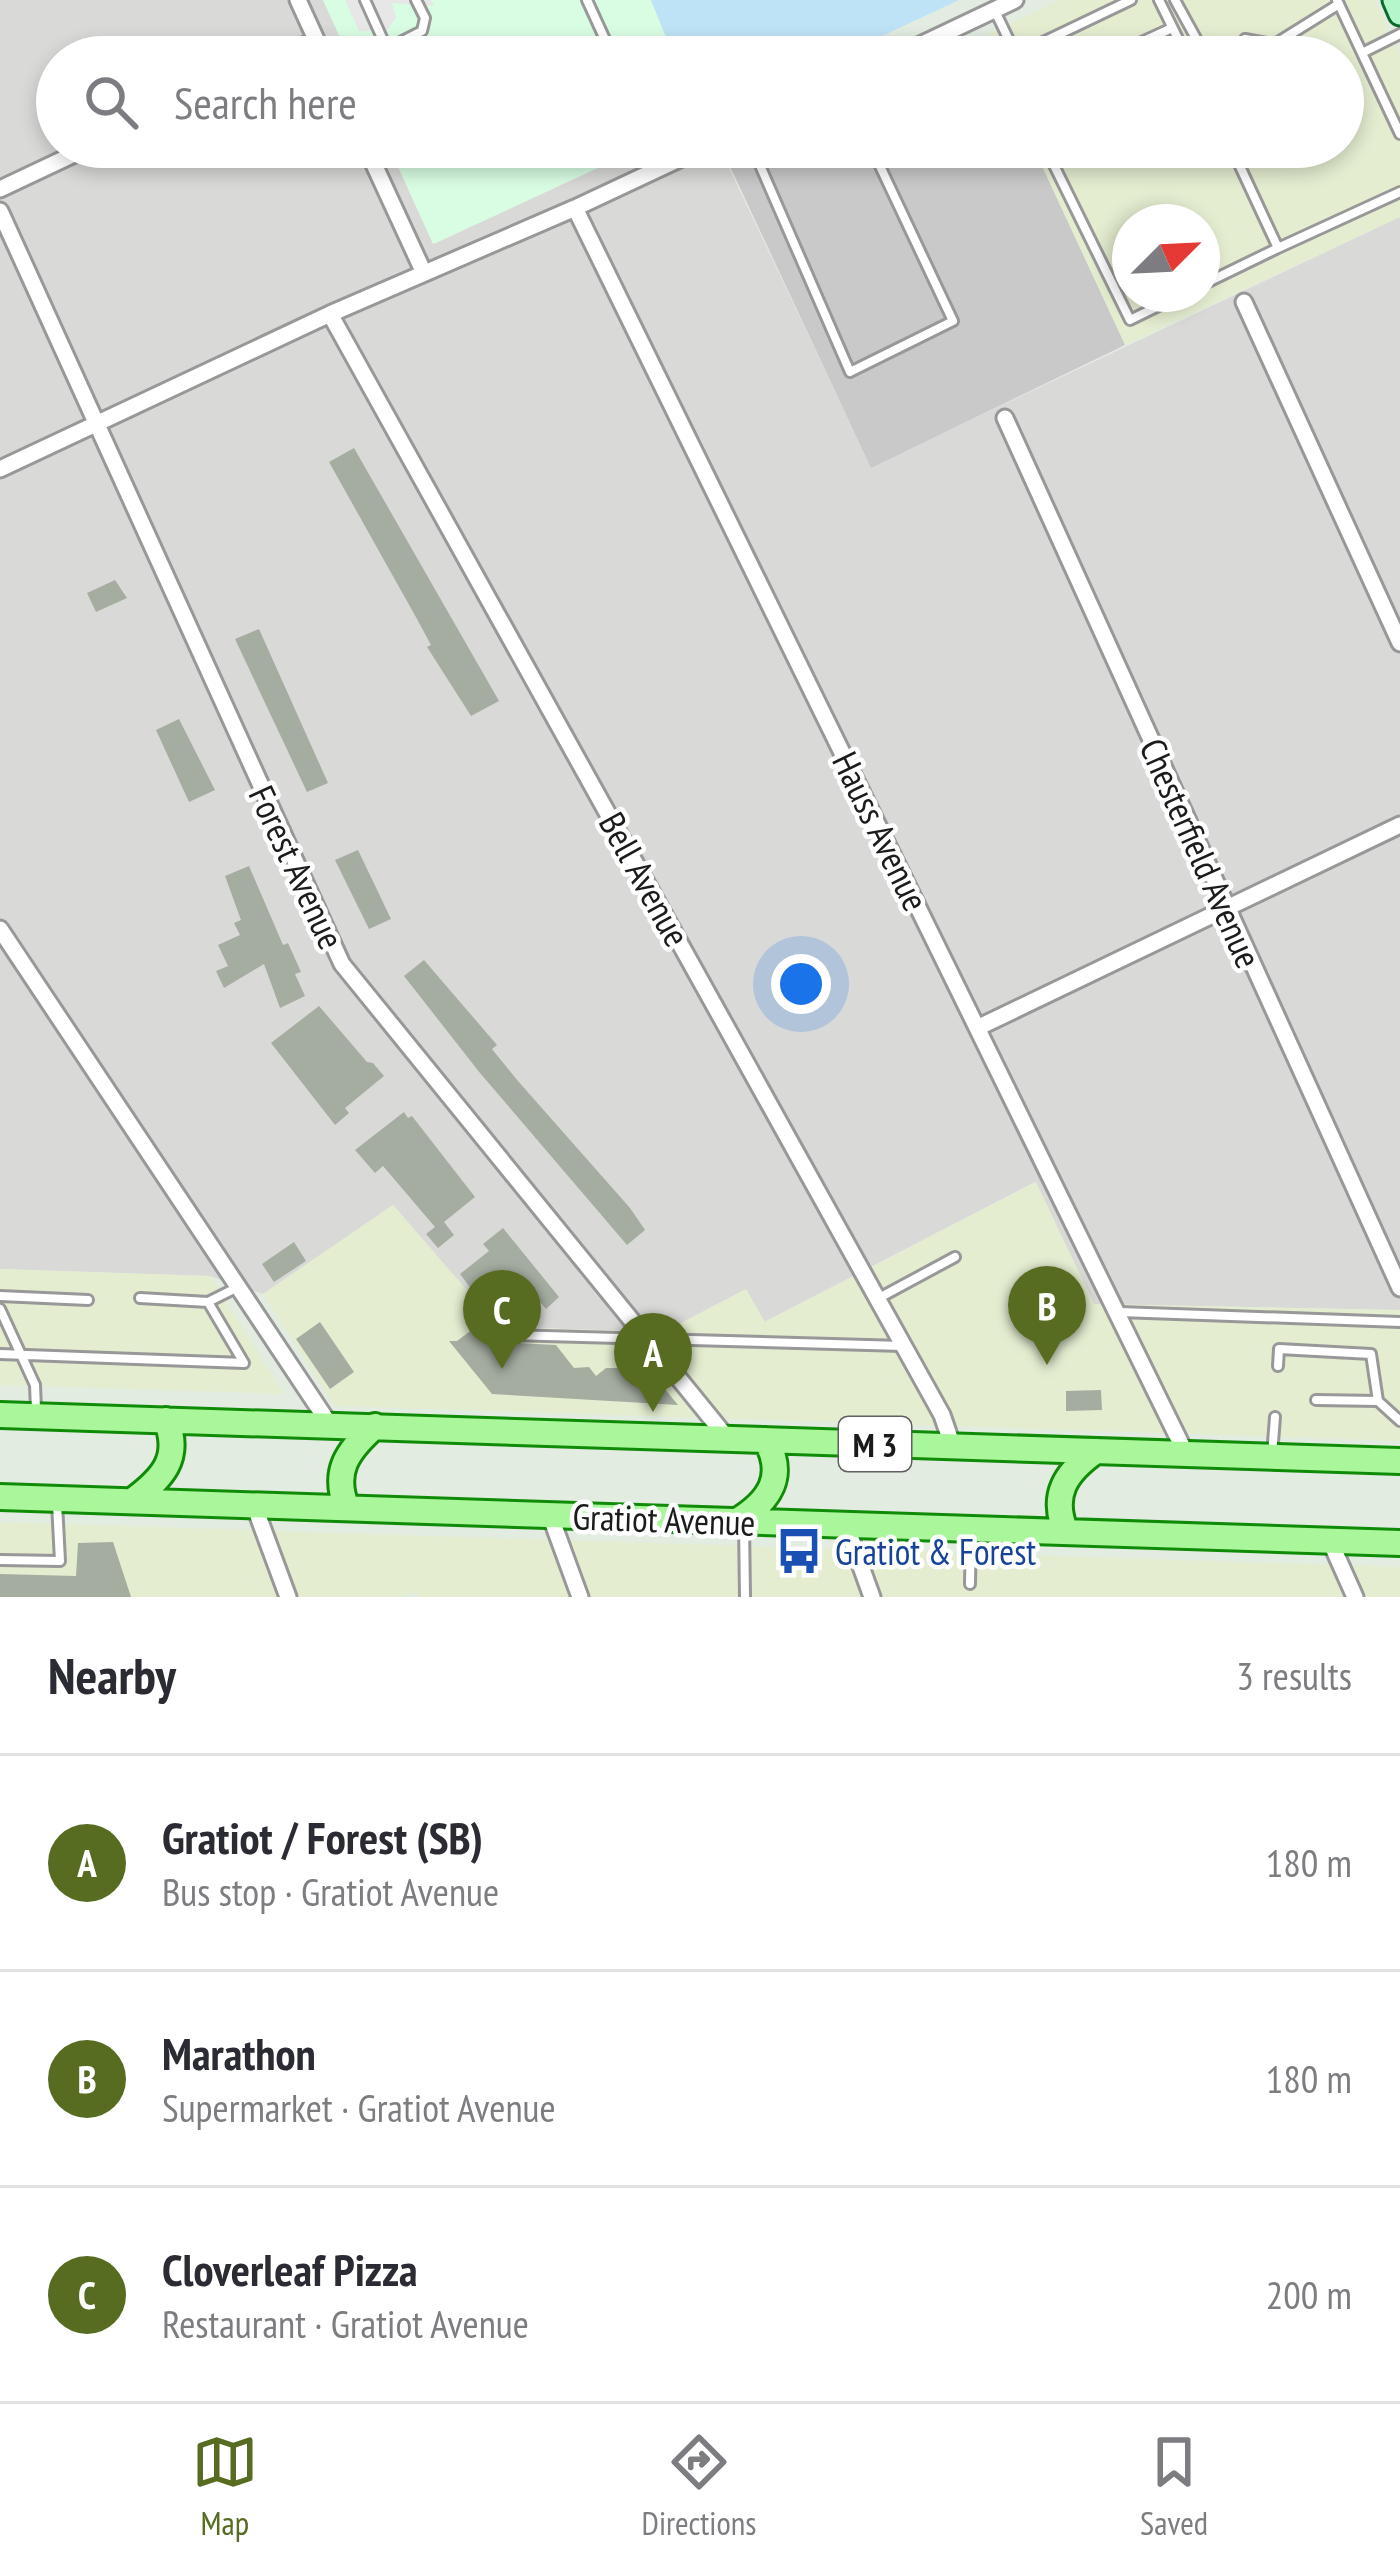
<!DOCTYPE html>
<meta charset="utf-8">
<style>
body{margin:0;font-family:"PT Sans Narrow",sans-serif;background:#f2f2f3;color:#2b2b33}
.compass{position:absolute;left:1112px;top:204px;width:108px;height:108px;border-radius:50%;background:#fff;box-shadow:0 6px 18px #0003;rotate:66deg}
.you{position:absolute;left:801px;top:984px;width:42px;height:42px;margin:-30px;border:9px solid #fff;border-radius:50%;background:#1a73e8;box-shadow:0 0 0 18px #1a73e833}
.badge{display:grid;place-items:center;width:78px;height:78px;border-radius:50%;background:#576c21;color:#fff;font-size:39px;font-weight:700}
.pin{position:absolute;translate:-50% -99px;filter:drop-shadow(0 3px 6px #0008)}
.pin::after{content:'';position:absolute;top:63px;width:42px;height:36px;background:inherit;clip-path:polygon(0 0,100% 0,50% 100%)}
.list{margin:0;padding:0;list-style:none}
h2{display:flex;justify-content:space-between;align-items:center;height:156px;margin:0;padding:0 48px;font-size:51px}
h2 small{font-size:39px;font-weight:400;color:#7c7c81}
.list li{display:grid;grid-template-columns:78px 1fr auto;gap:36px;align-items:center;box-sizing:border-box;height:216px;padding:0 48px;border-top:3px solid #e1e1e2}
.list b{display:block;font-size:45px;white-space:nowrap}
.list p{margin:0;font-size:39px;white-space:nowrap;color:#7c7c81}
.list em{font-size:39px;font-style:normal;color:#7c7c81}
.icon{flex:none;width:66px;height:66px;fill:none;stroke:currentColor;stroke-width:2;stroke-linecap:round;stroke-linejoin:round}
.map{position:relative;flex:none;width:1400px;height:1597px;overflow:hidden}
.search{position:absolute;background:#fff;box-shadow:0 6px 18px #0003;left:36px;right:36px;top:36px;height:132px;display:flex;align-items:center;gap:30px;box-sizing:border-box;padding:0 42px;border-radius:66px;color:#7c7c81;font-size:45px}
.sheet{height:804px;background:#fff}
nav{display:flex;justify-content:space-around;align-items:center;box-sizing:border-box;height:168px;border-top:3px solid #e1e1e2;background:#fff;font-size:33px;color:#7c7c81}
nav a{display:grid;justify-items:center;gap:6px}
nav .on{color:#576c21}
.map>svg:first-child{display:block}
</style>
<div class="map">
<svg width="1400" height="1597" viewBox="0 0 1400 1597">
<rect width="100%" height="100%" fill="#e2ece1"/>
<path fill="#d9d9d8" d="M0,0h323l26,57h-292v90h332l45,97 209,-97h76l152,320 529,-250v1093l-306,-6 -59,-122 -271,140 -18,-33 -82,43 -166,-5 -105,-122 -130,89 -53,-18 -210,-7z"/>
<path fill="#e4edd0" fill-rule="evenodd" d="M1060,0h315l25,54v163l-275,128 -92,-198h310v-90h-352l-9,-20zM1130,222h72v72h-72z
M1036,1182l58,122 306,6v131l-1065,-35 -72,-112 130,-89 106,122 165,5 82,-43 19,33z
M0,1269l210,7 74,118 -284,-9z
M0,1522l1400,45v30h-981l-2,-5 -15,5h-402z"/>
<path fill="#d9fde3" d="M323,0h328l23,57h-325z
M389,147h254l-210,97z"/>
<path fill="#c9c9c9" d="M754,147h279l92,198 -254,123 -144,-308z"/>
<path fill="#bee2f6" d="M651,0h308l-122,57h-163z"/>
<path fill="#e7e7e7" d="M345,0h86l3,6 -42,-3 4,15 -10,13h-27z"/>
<path fill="#a5ada1" d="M354,448l145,253 -28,15 -44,-69 4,-2 -14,-26 -88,-157z
M115,580l12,18 -31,14 -9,-19z
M259,629l69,154 -21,9 -72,-153z
M179,719l36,71 -26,12 -33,-72z
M358,850l33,69 -22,10 -34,-69z
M249,866l34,79 5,-2 13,29 -6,2 10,22 -25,12 -16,-44 -40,24 -8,-17 12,-5 -10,-21 22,-10 -6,-12 7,-3 -16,-44z
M424,960l73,85 -5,4 26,32 112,127 15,22 -18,15 -147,-172 -76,-97z
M319,1006l48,56 6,1 11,13 -39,32 4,5 -14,12 -64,-82z
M404,1112l4,6 4,-2 63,81 -31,25 10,13 -16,13 -12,-14 9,-7 -52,-61 -8,7 -20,-23z
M503,1228l56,69 -13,12 -23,-27 -23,19 12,15 -33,25 77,4 18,23 15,-1 7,9 10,-8h25l10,-8 37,45 -186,-11 -43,-53h8l16,-12 -4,-5 4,-3 -6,-8 14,-11 -21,-28 29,-23 -6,-7z
M294,1242l12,19 -32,21 -12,-18z
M320,1322l34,50 -24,17 -34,-50z
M1101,1390l1,20 -36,1v-20z
M113,1542l18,55h-131v-23l76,2 2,-33z"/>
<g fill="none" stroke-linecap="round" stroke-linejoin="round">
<defs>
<path id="service" d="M365,0l22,49
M587,0l26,57
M1159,0l28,57
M1175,0l23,42 27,9 11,-6
M1337,0l63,134
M995,11l22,46
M1245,39l33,6
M1364,52l36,-18
M1016,55l115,-55
M371,57l51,-26 3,-13 -9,-18
M1109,57l63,-29
M1254,57l85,-53
M654,147l9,20
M752,147l98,225 103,-51 -82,-174
M1045,147l85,173 53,-26
M1231,147l47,101 122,-56
M1202,285l76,-37
M0,1296l88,4
M879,1298l76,-41
M208,1302l30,-15
M0,1309l35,76 1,24
M1120,1312l280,10
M509,1335l394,11
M0,1354l244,9 -36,-61 -68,-4
M1278,1366l1,-17 92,5 7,47 -62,-1
M1378,1401l22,20
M1272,1455l3,-38
M744,1523l1,74
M0,1560l60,1 -3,-58
M970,1584l1,-54"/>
<path id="minor" d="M298,0l26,57
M279,57l37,-17
M895,57l120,-57
M366,147l58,126
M0,189l89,-42
M575,208l611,1246
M0,211l342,753 386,475
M1244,302l156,341
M330,314l612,1101 11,32
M1005,418l395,870
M0,469l330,-155 245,-106 130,-61
M0,929l330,496
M977,1028l423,-203
M254,1505l34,92
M550,1515l30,82
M846,1525l26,72
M1330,1541l25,56"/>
<path id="secondary" d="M1394,0l6,14"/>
<path id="primary" d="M0,1415l1400,46
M0,1497l1400,46
M132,1501c30,-22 50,-43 34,-81
M347,1508c-15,-36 0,-57 28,-82
M737,1521c33,-20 49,-45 29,-81
M1066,1532c-16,-37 0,-60 30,-81"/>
</defs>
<use href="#service" stroke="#989898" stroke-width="14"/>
<use href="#minor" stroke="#989898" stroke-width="21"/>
<use href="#secondary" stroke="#0a6a2e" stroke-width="27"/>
<use href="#primary" stroke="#108b07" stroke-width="30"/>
<use href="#service" stroke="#fff" stroke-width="8"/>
<use href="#minor" stroke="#fff" stroke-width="15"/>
<use href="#secondary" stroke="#b5f6ca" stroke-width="21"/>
<use href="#primary" stroke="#aaf79b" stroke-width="24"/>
</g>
<defs>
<symbol id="bus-bare" viewBox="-9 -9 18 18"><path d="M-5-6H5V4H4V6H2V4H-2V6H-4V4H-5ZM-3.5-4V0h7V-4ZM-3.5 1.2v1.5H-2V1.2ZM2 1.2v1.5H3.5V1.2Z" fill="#1a4fb4" stroke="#fff" stroke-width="2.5" paint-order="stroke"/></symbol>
</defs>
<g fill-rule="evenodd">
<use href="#bus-bare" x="766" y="1518" width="66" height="66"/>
</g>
<g text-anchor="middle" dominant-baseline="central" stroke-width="9" stroke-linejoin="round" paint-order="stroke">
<rect fill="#fff" stroke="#5f5f5f" stroke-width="3" x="839" y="1417" width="72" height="54" rx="9"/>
<g font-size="33" font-weight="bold" fill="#1b1b1b">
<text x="875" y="1444">M 3</text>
</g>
<g font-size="36" fill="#1b1b1b" stroke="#fff">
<text transform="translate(881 831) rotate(64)">Hauss Avenue</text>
<text transform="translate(1201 853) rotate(66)">Chesterfield Avenue</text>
<text transform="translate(297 867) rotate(65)">Forest Avenue</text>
<text transform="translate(645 879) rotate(61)">Bell Avenue</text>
<text transform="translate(664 1519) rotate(2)">Gratiot Avenue</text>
</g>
<g font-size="36" fill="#164399" stroke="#fff" text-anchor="start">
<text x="835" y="1551">Gratiot &amp; Forest</text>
</g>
</g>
</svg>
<svg class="compass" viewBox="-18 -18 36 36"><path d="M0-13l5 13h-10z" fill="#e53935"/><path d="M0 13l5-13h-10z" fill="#7c7c81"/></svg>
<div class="you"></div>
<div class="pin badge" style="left:653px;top:1412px">A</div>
<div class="pin badge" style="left:1047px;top:1365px">B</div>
<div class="pin badge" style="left:502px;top:1369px">C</div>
<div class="search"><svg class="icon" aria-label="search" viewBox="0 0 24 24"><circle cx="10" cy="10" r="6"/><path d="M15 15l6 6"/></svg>Search here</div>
</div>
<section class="sheet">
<h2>Nearby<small>3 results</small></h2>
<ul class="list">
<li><span class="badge">A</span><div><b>Gratiot / Forest (SB)</b><p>Bus stop · Gratiot Avenue</p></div><em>180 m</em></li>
<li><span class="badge">B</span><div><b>Marathon</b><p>Supermarket · Gratiot Avenue</p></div><em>180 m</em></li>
<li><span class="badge">C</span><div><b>Cloverleaf Pizza</b><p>Restaurant · Gratiot Avenue</p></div><em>200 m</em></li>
</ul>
</section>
<nav>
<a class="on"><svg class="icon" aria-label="map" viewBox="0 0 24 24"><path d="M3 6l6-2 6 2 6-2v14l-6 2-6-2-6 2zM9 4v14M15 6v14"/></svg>Map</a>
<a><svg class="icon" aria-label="directions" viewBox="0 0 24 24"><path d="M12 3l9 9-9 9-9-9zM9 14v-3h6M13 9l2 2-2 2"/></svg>Directions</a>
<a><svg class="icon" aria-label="saved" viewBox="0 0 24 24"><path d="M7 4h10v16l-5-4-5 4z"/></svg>Saved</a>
</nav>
